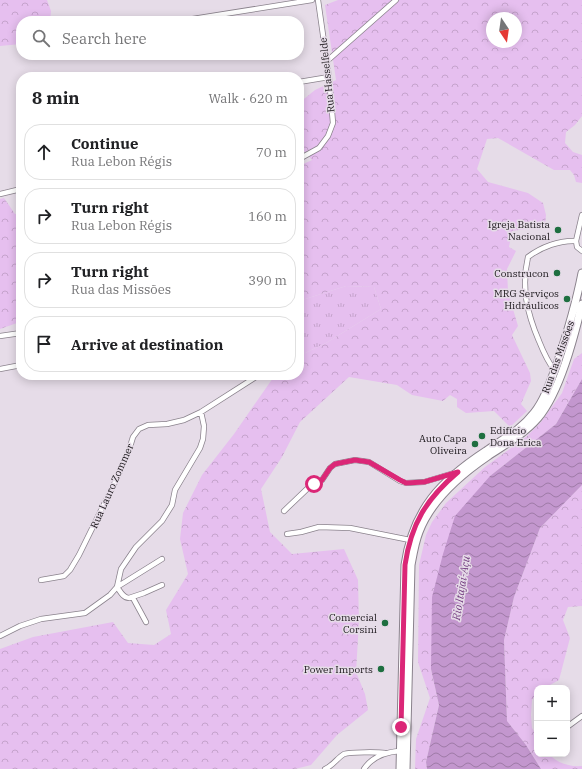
<!DOCTYPE html>
<meta charset="utf-8">
<style>
body{margin:0;font-family:"IBM Plex Serif",serif;background:#f6f6f6;color:#202124}
.controls{position:absolute;right:12px;bottom:12px;display:grid;overflow:hidden;border-radius:8px;box-shadow:0 2px 10px #0003}
.controls button{width:36px;height:36px;display:grid;place-items:center;padding:0;border:0;border-bottom:1px solid #e0e0e0;background:#fff;color:#202124;font:20px sans-serif}
.compass{position:absolute;left:486px;top:12px;width:36px;height:36px;border-radius:50%;background:#fff;box-shadow:0 2px 10px #0003;rotate:167deg}
.stop{position:absolute;width:12px;height:12px;margin:-9px;border:3px solid #db2777;border-radius:50%;background:#fff}
.stop.end{background:#db2777;border-color:#fff;box-shadow:0 1px 4px #0008}
.list{margin:0;padding:0;list-style:none}
h2{display:flex;justify-content:space-between;align-items:center;height:52px;margin:0;padding:0 16px;font-size:17px}
h2 small{font-size:13px;font-weight:400;color:#757577}
.list li{display:grid;grid-template-columns:26px 1fr auto;gap:12px;align-items:center;box-sizing:border-box;height:56px;margin:0 8px 8px;padding:0 8px;border:1px solid #e0e0e0;border-radius:16px}
.list b{display:block;font-size:15px;white-space:nowrap}
.list p{margin:0;font-size:13px;white-space:nowrap;color:#757577}
.list em{font-size:13px;font-style:normal;color:#757577}
.icon{flex:none;width:22px;height:22px;fill:none;stroke:currentColor;stroke-width:2;stroke-linecap:round;stroke-linejoin:round}
.map{position:relative;flex:none;width:582px;height:769px;overflow:hidden}
.search{position:absolute;background:#fff;box-shadow:0 2px 10px #0003;left:16px;top:16px;width:288px;height:44px;display:flex;align-items:center;gap:10px;box-sizing:border-box;padding:0 14px;border-radius:16px;color:#757577;font-size:15px}
.panel{position:absolute;background:#fff;box-shadow:0 2px 10px #0003;left:16px;top:72px;width:288px;height:308px;border-radius:16px}
.map>svg:first-child{display:block}
</style>
<div class="map">
<svg width="582" height="769" viewBox="0 0 582 769">
<defs>
<pattern id="grass-tufts" width="24" height="20" patternUnits="userSpaceOnUse"><rect width="24" height="20" fill="#e6bfef"/><path d="M3 7l-1-3M5 7V3M7 7l1-3M15 17l-1-3M17 17v-4M19 17l1-3" fill="none" stroke="#c5a3cc"/></pattern>
<pattern id="forest-crowns" width="20" height="18" patternUnits="userSpaceOnUse"><rect width="20" height="18" fill="#e6bfef"/><path d="M2 6a3 3 0 1 1 6 0M12 15a3 3 0 1 1 6 0" fill="none" stroke="#c5a3cc"/></pattern>
<pattern id="water-waves" width="16" height="10" patternUnits="userSpaceOnUse"><rect width="16" height="10" fill="#c397ce"/><path d="M0 5q4-4 8 0t8 0" fill="none" stroke="#9e7aa6"/></pattern>
</defs>
<rect width="100%" height="100%" fill="#e6dce8"/>
<path fill="url(#grass-tufts)" d="M346,286l28,1 7,22 -55,34 -27,13v-55z"/>
<path fill="url(#forest-crowns)" fill-rule="evenodd" d="M0,0h47l4,11 -1,10h-29v23l-21,2z
M338,0h244v116l-7,9 -9,7 -1,11 8,9 9,3v28l-6,-1 -2,-7 -4,-5h-16l-56,-32 -11,1 -10,30 11,13 40,11 15,10 3,12 -1,11 -33,5 -3,16 7,4 -9,18 1,23 10,34 -6,9 18,38 1,8 -10,23 6,7 -17,16 -16,-16 -28,2 -9,-6v-8l-7,-4 -7,6 -31,-6 -15,-10 -48,-8 -49,45 -18,35 -21,32 9,43 22,22 52,-5 14,31 1,42 -3,50 9,22 3,16 -31,25 -26,30 -16,4h-295v-120l33,-12 80,-15 15,21 26,2 17,-11 -5,-24 22,-36 -8,-35 3,-26 19,-38 32,-41 41,-59h24v-19l27,-13 55,-34 -7,-22 -28,-1 -47,15v-135l13,-6 -8,-9 -5,-25v-23l16,-13 21,-10 -11,-75zM492,18h24v24h-24z
M4,198l11,16h6v86h-1l-3,23 -17,6v-130z
M582,353v26l-26,45 -66,52 -59,193 8,36 -13,57 1,7h-12l1,-30 14,-41 -12,-36 1,-97 7,-30 6,-13 14,-19 39,-36 41,-30 15,-15 21,-29 12,-34z
M582,485v121l-14,1 -5,13 7,18 -11,42 -9,5 -13,3v5l-5,7 -1,15 1,13 5,8v18h12c8,9 20,13 33,12v3h-41l-15,-24 -19,-24 -3,-81 10,-43 26,-69z"/>
<path fill="url(#water-waves)" d="M582,379v106l-42,43 -26,69 -10,43 3,81 19,24 15,24h-114l-1,-7 13,-57 -8,-36 1,-72 11,-43 12,-38 35,-40 66,-52z"/>
<g fill="none" stroke-linecap="round" stroke-linejoin="round">
<defs>
<path id="street" d="M180,21l132,-21
M327,61l69,-61
M299,82l30,-5
M299,159l20,-11 9,-12 5,-13 -4,-46 -11,-77
M0,194l21,-5
M582,215l-6,26 1,6 5,4
M0,336l21,-3
M0,369l21,-4
M555,371c-8,-10 -12,-20 -16,-30 -12,-28 -18,-54 -11,-84 13,-10 32,-17 48,-16
M284,511l23,-22 15,-9 8,-12 5,-4 20,-4 14,2 31,19 6,2 18,-1 30,-9
M287,534l14,-2 18,-5 31,1 60,12
M41,580l23,-4 6,-6 9,-15 39,-79 11,-26 4,-13 6,-8 9,-4 19,-1 17,-4 17,-8 58,-37
M117,587c3,4 6,11 12,11l15,-5 18,-8
M117,587l45,-28
M133,598l13,24
M0,636l20,-10 21,-7 44,-6 25,-18 7,-8 4,-18 15,-22 26,-26 10,-16 3,-15 25,-42 3,-9 1,-13 -3,-14
M567,727l15,-11
M325,769c9,-4 12,-11 19,-15 6,-2 34,-2 41,-1
M364,769c8,-12 22,-17 36,-18"/>
<path id="primary" d="M400,769l5,-204c8,-55 35,-84 81,-114 17,-12 35,-21 48,-38 11,-14 17,-33 23,-49 10,-30 19,-60 25,-91
M406,769l5,-204c2,-11 4,-23 8,-33 12,-32 41,-57 69,-76 18,-12 36,-22 50,-38 22,-26 36,-81 44,-114"/>
</defs>
<use href="#street" stroke="#8a828c" stroke-width="6"/>
<use href="#primary" stroke="#8a828c" stroke-width="9"/>
<use href="#street" stroke="#fff" stroke-width="4.5"/>
<use href="#primary" stroke="#fff" stroke-width="7"/>
</g>
<g fill="none" stroke-linecap="round" stroke-linejoin="round">
<path stroke="#db2777" stroke-width="5" d="M314,484l8,-4 8,-12 5,-4 20,-4 14,2 31,18 6,3 18,-1 34,-10c-32,27 -47,52 -53,93l-4,162"/>
</g>
<g fill="#1e6f40" stroke="#e6dce8" stroke-width="1.5">
<circle cx="558" cy="230" r="4"/>
<circle cx="557" cy="273" r="4"/>
<circle cx="567" cy="299" r="4"/>
<circle cx="482" cy="436" r="4"/>
<circle cx="475" cy="444" r="4"/>
<circle cx="385" cy="623" r="4"/>
<circle cx="381" cy="669" r="4"/>
</g>
<g text-anchor="middle" dominant-baseline="central" stroke-width="3" stroke-linejoin="round" paint-order="stroke">
<g font-size="10" fill="#1b171b" stroke="#e6dce8">
<text transform="translate(327 75) rotate(-96)">Rua Hasselfelde</text>
<text transform="translate(558 357) rotate(-70)">Rua das Missões</text>
<text transform="translate(112 486) rotate(-66)">Rua Lauro Zommer</text>
</g>
<g font-size="10" fill="#1b171b" stroke="#e6dce8" text-anchor="end">
<text x="550" y="224">Igreja Batista<tspan x="550" dy="12">Nacional</tspan></text>
<text x="549" y="273">Construcon</text>
<text x="559" y="293">MRG Serviços<tspan x="559" dy="12">Hidráulicos</tspan></text>
<text x="490" y="430" text-anchor="start">Edifício<tspan x="490" dy="12">Dona Erica</tspan></text>
<text x="467" y="438">Auto Capa<tspan x="467" dy="12">Oliveira</tspan></text>
<text x="377" y="617">Comercial<tspan x="377" dy="12">Corsini</tspan></text>
<text x="373" y="669">Power Imports</text>
</g>
<g font-size="11" font-style="italic" fill="#743e81" stroke="#e6dce8">
<text transform="translate(461 588) rotate(-81)">Rio Itajaí-Açu</text>
</g>
</g>
</svg>
<div class="controls">
<button>+</button>
<button>−</button>
</div>
<svg class="compass" viewBox="-18 -18 36 36"><path d="M0-13l5 13h-10z" fill="#e53935"/><path d="M0 13l5-13h-10z" fill="#757577"/></svg>
<div class="stop" style="left:314px;top:484px"></div>
<div class="stop end" style="left:401px;top:727px"></div>
<div class="search"><svg class="icon" aria-label="search" viewBox="0 0 24 24"><circle cx="10" cy="10" r="6"/><path d="M15 15l6 6"/></svg>Search here</div>
<section class="panel">
<h2>8 min<small>Walk · 620 m</small></h2>
<ul class="list">
<li><svg class="icon" aria-label="ahead" viewBox="0 0 24 24"><path d="M12 20V5M6 11l6-6 6 6"/></svg><div><b>Continue</b><p>Rua Lebon Régis</p></div><em>70 m</em></li>
<li><svg class="icon" aria-label="right" viewBox="0 0 24 24"><path d="M7 20v-9h11M14 6l5 5-5 5"/></svg><div><b>Turn right</b><p>Rua Lebon Régis</p></div><em>160 m</em></li>
<li><svg class="icon" aria-label="right" viewBox="0 0 24 24"><path d="M7 20v-9h11M14 6l5 5-5 5"/></svg><div><b>Turn right</b><p>Rua das Missões</p></div><em>390 m</em></li>
<li><svg class="icon" aria-label="arrive" viewBox="0 0 24 24"><path d="M6 21V4h12l-3 4 3 4H6"/></svg><div><b>Arrive at destination</b></div></li>
</ul>
</section>
</div>
